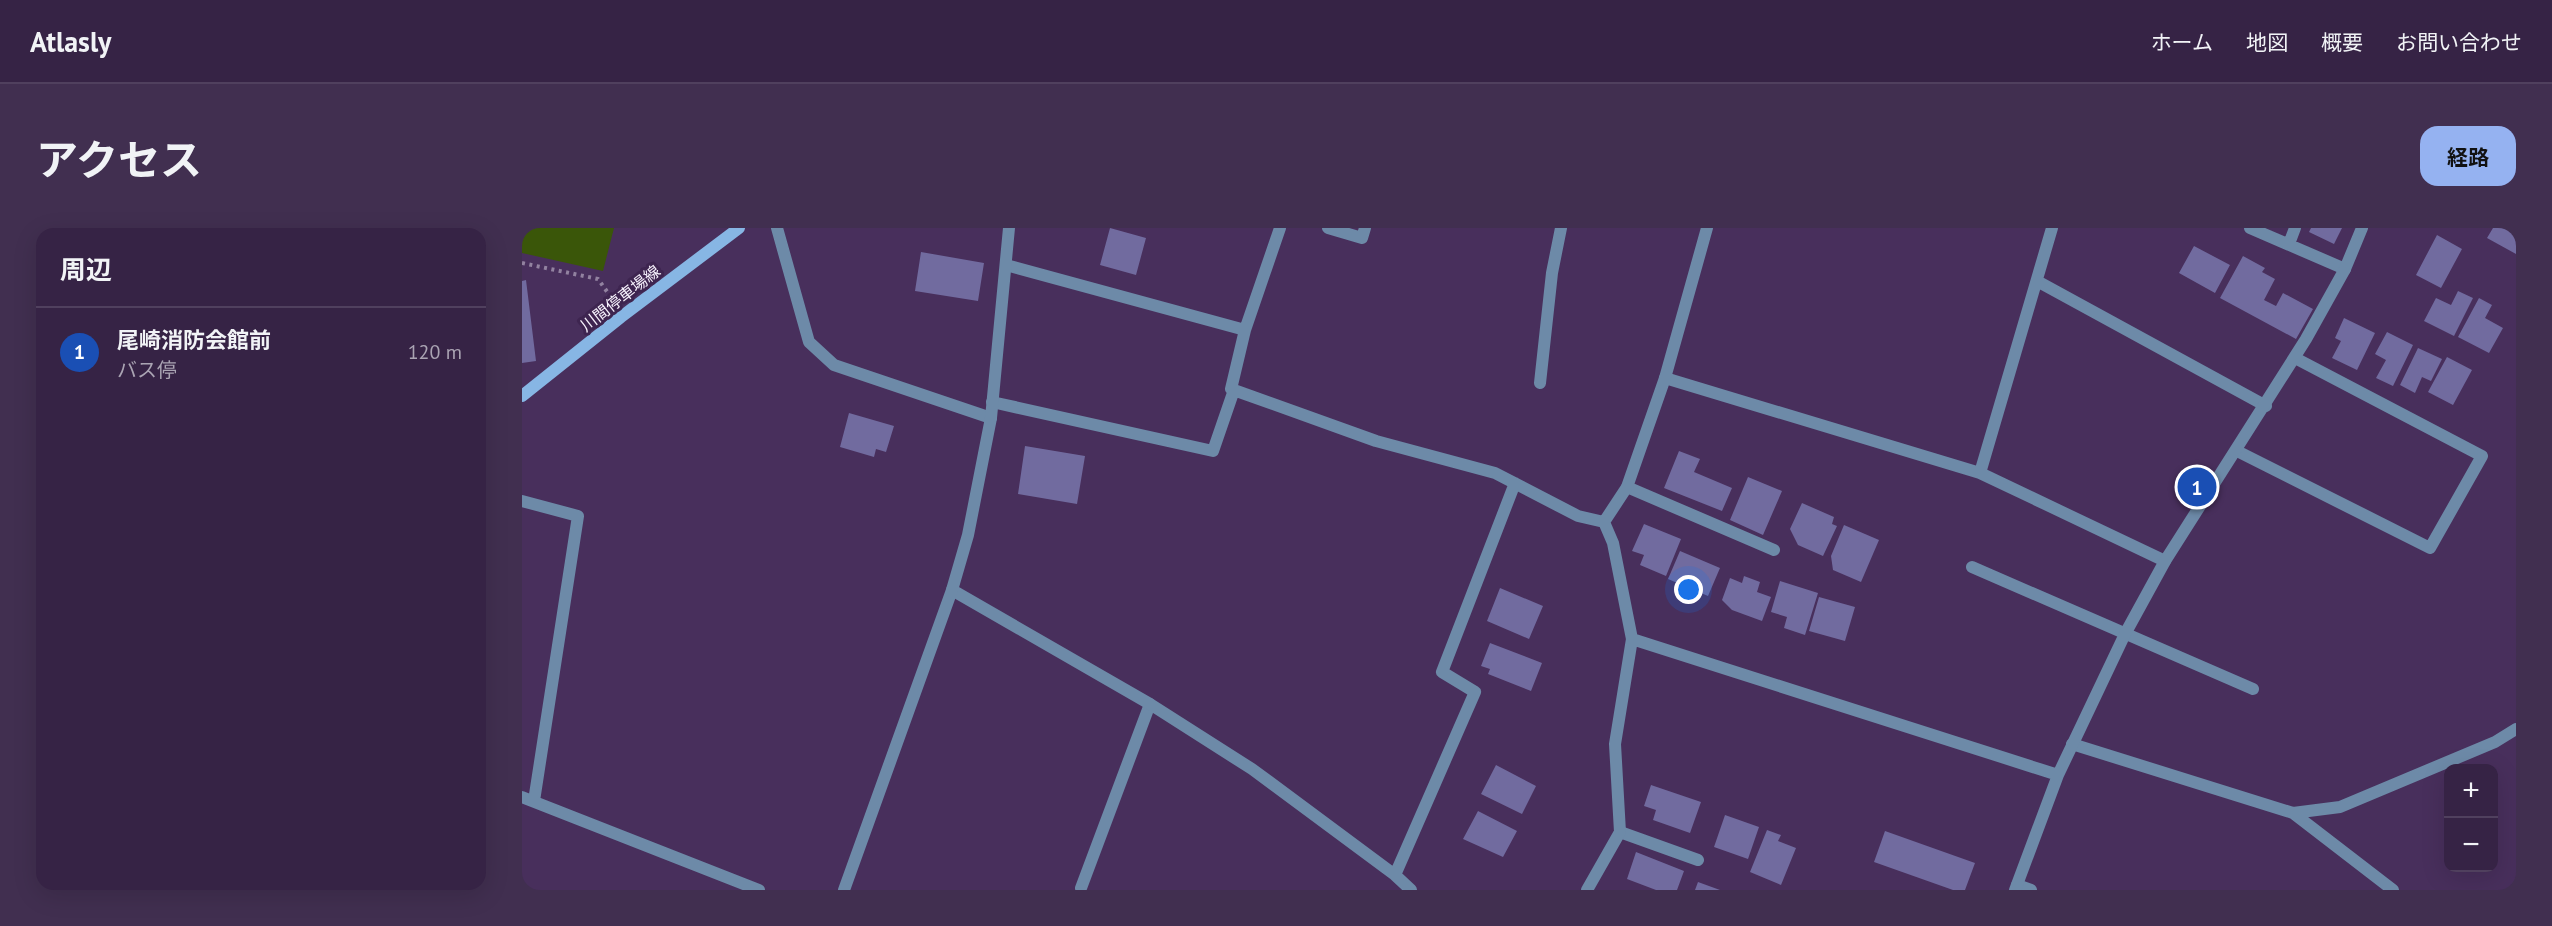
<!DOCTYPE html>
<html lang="ja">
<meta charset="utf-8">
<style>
body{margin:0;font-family:"PT Sans","Noto Sans JP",sans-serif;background:#412f50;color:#f1f3f6}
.controls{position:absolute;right:18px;bottom:18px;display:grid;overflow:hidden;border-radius:12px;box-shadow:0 6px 24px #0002}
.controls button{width:54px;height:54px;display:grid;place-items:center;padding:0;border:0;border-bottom:2px solid #50405e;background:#362345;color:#f1f3f6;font:30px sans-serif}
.you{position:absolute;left:1167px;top:362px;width:21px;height:21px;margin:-15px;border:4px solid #fff;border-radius:50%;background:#1a73e8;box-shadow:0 0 0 9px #1a73e833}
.badge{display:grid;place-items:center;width:39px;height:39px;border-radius:50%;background:#95b2f1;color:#fff;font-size:20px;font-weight:700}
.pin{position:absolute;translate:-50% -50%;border:3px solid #fff;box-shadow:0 2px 6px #0006}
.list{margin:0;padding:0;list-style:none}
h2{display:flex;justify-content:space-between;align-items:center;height:78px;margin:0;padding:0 24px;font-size:26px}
h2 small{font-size:20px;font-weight:400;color:#aaa4b3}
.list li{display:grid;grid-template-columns:39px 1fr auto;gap:18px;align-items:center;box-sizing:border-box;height:90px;padding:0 24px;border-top:2px solid #50405e}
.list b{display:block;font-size:22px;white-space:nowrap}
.list p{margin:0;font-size:20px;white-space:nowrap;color:#aaa4b3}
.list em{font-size:20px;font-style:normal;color:#aaa4b3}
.map{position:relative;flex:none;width:1994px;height:662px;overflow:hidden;border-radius:18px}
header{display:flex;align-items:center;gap:36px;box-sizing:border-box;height:84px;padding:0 30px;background:#362345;border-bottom:2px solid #50405e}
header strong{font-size:28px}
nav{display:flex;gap:33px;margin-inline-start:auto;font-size:21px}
.intro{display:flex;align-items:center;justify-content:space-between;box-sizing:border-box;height:144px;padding:0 36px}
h1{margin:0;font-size:42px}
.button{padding:15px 27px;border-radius:18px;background:#95b2f1;color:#111;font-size:21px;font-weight:700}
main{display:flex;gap:36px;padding:0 36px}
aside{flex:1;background:#362345;border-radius:18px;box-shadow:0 6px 24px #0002}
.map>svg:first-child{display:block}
</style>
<header>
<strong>Atlasly</strong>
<nav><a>ホーム</a><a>地図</a><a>概要</a><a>お問い合わせ</a></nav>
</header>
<div class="intro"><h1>アクセス</h1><a class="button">経路</a></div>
<main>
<aside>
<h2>周辺<small></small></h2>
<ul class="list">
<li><span class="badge" style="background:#1a4fb4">1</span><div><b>尾崎消防会館前</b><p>バス停</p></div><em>120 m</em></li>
</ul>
</aside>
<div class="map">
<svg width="1994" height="662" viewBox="0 0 1994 662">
<rect width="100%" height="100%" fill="#482f5c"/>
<path fill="#3a5609" d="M0,0h92l-11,43 -81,-18z"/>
<path fill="#716b9f" d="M588,0l36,10 -10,37 -36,-10z
M1789,0h31l-8,16 -25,-12z
M1971,0h23v26l-29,-16z
M1915,7l25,14 -21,39 -25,-13z
M1672,18l36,19 -15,28 -36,-20z
M399,24l63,11 -6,38 -63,-10z
M1721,28l22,12 -3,4 13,7 -11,21 12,6 7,-13 30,16 -17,30 -76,-41z
M4,52l10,81 -14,2v-82z
M1936,63l15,7 -19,38 -30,-15 12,-23 15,7z
M1957,70l13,7 -7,13 18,10 -14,25 -31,-16z
M1822,90l31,15 -18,37 -25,-12 9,-17 -6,-3z
M1865,104l26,13 -20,41 -17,-8 10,-18 -11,-6z
M1896,120l24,11 -11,22 -9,-4 -7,16 -15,-8z
M1925,129l25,13 -19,35 -25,-13z
M327,185l45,13 -8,26 -10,-3 -2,8 -34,-10z
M503,218l60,10 -8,48 -59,-10z
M1157,223l21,8 -6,13 38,16 -10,23 -58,-23z
M1226,249l34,14 -19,44 -33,-15z
M1280,275l32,14 -2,7 5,2 -14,30 -25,-11 -8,-16z
M1122,296l37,15 -15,37 -26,-11 4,-10 -12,-4z
M1322,297l35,15 -18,42 -28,-12 -2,-14z
M1158,323l40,17 -12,28 -40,-17z
M1222,348l16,6 -3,10 14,5 -9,24 -30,-11 -10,-10 8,-22 12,5z
M1258,353l38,12 -13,42 -21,-7 3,-11 -16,-5z
M978,360l43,18 -14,33 -42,-18z
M1297,369l36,10 -10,34 -36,-10z
M968,415l52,20 -11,28 -43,-17 2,-5 -9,-3z
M974,537l40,21 -14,28 -41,-20z
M1129,557l50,17 -11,31 -37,-13 3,-10 -12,-4z
M956,583l39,20 -14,26 -40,-18z
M1203,587l34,12 -11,32 -34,-12z
M1245,602l14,5 -3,6 18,7 -15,37 -31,-13z
M1363,603l90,32 -10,27h-12l-79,-28z
M1114,624l48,19 -7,19h-21l-29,-11z
M1176,654l22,8h-25z"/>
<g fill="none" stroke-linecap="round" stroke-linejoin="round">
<path stroke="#9282a0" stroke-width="4" stroke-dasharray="3 4.5" stroke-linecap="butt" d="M0,35l76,16 15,21"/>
<path stroke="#6d8aa8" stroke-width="12" d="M255,0l32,114 25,23 157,53
M1728,0l95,41
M1767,16l6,-16
M1515,53l229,125
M1143,150l315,95 185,88
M1715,223l193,97 52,-92 -187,-98
M1458,245l72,-245
M1105,259l147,63
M0,273l56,15 -44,285
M1450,339l281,122
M1550,516l221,69 100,77
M0,569l237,93
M1771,585l47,-6 155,-65 21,-13
M1098,604l78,28
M1495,657l14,5
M559,660l69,-184"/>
<path stroke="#6d8aa8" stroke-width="12" d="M758,0l-35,102 -14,59 145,52 119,32 83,43 26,6
M806,0l34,10 3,-10
M484,37l239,65
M1018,155l12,-110 9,-45
M470,174l221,49 21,-61
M1082,294l23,-35 38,-109 42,-150
M430,362l198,114 102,65 143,106 16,15
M1110,411l426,136
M873,647l80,-183 -33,-20 73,-189
M1065,662l33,-58 -5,-88 17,-105 -19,-96 -9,-21
M1493,662l43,-115 67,-141 40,-73 141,-222 39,-70 17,-41"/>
<path stroke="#6d8aa8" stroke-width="12" d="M322,662l108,-300 16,-55 23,-117 18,-190"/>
<path stroke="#87b6e4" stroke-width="12" d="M0,168l99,-79 118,-89"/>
</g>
<g text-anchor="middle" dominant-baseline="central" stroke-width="6" stroke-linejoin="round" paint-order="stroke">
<g font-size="16" fill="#f6f1fc" stroke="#3e2550">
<text transform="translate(98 70) rotate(-38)">川間停車場線</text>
</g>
</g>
</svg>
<div class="controls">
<button>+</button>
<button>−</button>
</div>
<div class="you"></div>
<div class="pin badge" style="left:1675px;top:259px;background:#1a4fb4">1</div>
</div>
</main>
